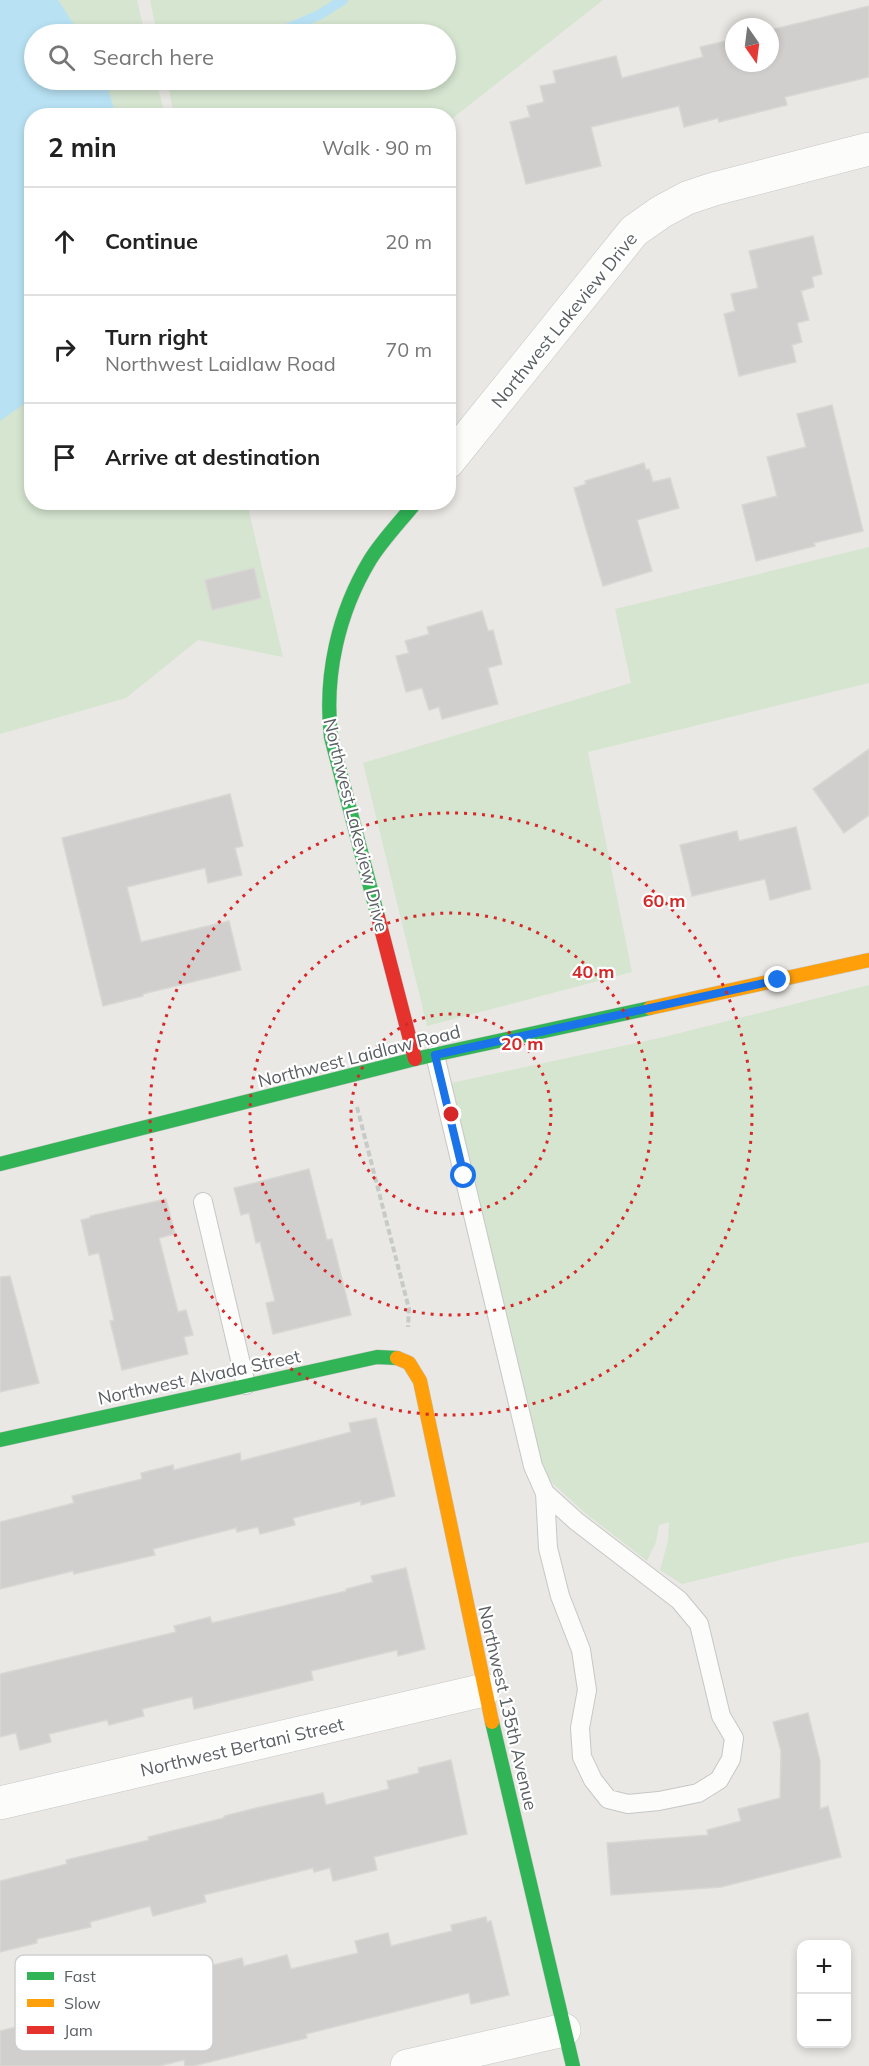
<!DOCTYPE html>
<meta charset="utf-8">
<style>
body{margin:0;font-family:Mulish,sans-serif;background:#f2f2f2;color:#222}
.controls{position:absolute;right:18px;bottom:18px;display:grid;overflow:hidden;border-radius:12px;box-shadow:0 3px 9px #0003}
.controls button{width:54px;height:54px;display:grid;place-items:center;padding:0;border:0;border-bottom:2px solid #e0e0e0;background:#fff;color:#222;font:30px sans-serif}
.compass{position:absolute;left:725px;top:18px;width:54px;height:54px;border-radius:50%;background:#fff;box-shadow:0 3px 9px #0003;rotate:166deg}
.stop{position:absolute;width:18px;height:18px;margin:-14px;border:4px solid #1a73e8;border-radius:50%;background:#fff}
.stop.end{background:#1a73e8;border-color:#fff;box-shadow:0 2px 6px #0008}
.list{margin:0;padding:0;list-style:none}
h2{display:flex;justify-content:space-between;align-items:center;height:78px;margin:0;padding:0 24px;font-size:26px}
h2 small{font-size:20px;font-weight:400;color:#767676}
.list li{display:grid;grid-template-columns:39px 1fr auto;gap:18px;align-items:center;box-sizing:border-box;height:108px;padding:0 24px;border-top:2px solid #e0e0e0}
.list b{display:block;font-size:22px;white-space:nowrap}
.list p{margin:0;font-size:20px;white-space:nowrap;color:#767676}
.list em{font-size:20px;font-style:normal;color:#767676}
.icon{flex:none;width:33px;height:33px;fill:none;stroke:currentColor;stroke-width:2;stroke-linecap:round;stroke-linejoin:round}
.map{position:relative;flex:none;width:869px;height:2066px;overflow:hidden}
.search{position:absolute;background:#fff;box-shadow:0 3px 9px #0003;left:24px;top:24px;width:432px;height:66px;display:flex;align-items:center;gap:15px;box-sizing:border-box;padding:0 21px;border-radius:33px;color:#767676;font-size:22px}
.panel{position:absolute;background:#fff;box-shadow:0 3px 9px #0003;left:24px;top:108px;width:432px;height:402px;border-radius:24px}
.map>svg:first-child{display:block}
</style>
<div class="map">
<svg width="869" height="2066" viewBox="0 0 869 2066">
<rect width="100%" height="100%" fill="#eae8e4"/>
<path fill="#d5e5d0" d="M0,0h137l8,34h-111v46h122l9,35 -133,1v386l215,1 36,154 -85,-17 -72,58 -126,36z
M150,0h453l-154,121 -1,-5 -274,-1 -7,-35h279v-46h-289z
M869,547v136l-281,69 44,220 -205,54 -64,-263 268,-80 -16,-74z
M869,985v557l-81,16 -106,26 -22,-14 8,-29 1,-19 -10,3 -3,17 -9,19 -62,-48 -36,-33 -10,-20 -88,-377 213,-46z"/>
<path fill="#b8e2f4" d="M0,0h58l22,34h-46v46h71l11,35 -84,1 -1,283 -31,22z"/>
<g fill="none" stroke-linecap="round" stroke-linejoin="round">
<path stroke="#b8e2f4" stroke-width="10" d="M274,34l45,-19 24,-15"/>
</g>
<path fill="#d1cfcd" stroke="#d9d7d4" stroke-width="1.5" d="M869,6v71l-84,20 2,8 -68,17 -1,-4 -34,9 -5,-21 -88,21 10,39 -75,18 -16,-62 20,-5 -3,-11 17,-4 -4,-16 16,-3 -3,-12 63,-15 6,22 81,-21 -3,-10 34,-8v24h36v-33z
M813,236l9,38 -10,3 2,10 -13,4 8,29 -12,3 5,19 -10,3 4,17 -57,14 -15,-62 11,-3 -4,-17 27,-6 -9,-37z
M832,405l31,126 -49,12 1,3 -59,15 -14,-56 35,-9 -10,-39 39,-10 -9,-33z
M644,463l2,7 3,-1 4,13 17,-4 9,30 -42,12 15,51 -49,15 -29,-98 12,-4 -1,-3z
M254,568l7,30 -49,12 -7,-30z
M482,611l6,20 5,-1 9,34 -14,4 10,36 -56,15 -3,-12 -10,3 -7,-22 -16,4 -10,-36 13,-3 -4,-12 24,-7 -2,-7z
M869,749v66l-25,18 -31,-44z
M230,794l13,52 -8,2 7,27 -34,8 -3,-15 -78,19 14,55 88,-21 12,49 -98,24v2l-40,10 -41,-168z
M796,827l15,62 -41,11 -5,-21 -73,17 -12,-51 57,-14 2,10z
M309,1169l18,71 5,-1 19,76 -78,19 -7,-31 9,-2 -15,-59 -4,1 -7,-30 -8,2 -7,-27z
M166,1199l9,35 -16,4 19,74 8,-2 7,25 -9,2 4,17 -66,16 -12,-49 4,-1 -15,-67 -10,2 -8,-35 9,-2v-2z
M10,1276l29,107 -39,9v-115z
M376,1418l19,78 -34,9v-4l-68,17 2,7 -35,9 -2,-7 -21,5 -1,-4 -83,21 2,6 -81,19 -1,-3 -73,18v-67l74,-19 -2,-7 70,-17 -1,-6 32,-8 1,5 66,-17 1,8 110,-29 -2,-9z
M406,1568l19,81 -27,7 -1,-6 -86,21 2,9 -119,29 -2,-12 -50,12 2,7 -35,9 -2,-5 -58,14 2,8 -31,8 -4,-17 -16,4v-63l176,-42 -2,-6 36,-9 2,6 134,-32v-2l27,-7 -2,-6z
M808,1713l12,48v48l8,-3 13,51 -120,30 -110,8 -4,-52 101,-8 -1,-5 34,-9 -3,-12 42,-11 1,-47 -8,-29z
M451,1760l16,74 -93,23 3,13 -44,11 -3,-13 -16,4 -1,-4 -109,27 2,7 -53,14 -3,-10 -60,16 1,5 -54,12v4l-37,9v-71l67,-17 -1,-4 83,-20 -1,-3 76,-19v-2l32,-8 67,-15 3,12 63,-16 -2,-8 32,-8 -1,-5z
M486,1917l1,5 4,-1 18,74 -38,9 -2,-11 -163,41 1,4 -114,28h-8l-1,-6 -25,6h-159v-35l110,-28 2,9 57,-14 -5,-21 78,-19 2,8 43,-11 4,14 67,-16 -3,-12 33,-8 3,13 61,-15 -1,-6z"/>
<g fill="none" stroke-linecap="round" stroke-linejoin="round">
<defs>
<path id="lane" d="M435,1055l98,411 12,27 31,28 103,79 20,24 22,92 13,22 -3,21 -12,21 -21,13 -39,8 -31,3 -20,-5 -15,-19 -11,-23 -2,-29 7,-38 -6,-40 -21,-54 -12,-48 -3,-55
M203,1202l43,183"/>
<path id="street" d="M448,462l186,-231 27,-19 26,-14 27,-9 155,-40
M0,1803l484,-113
M407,2066l157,-36"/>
<path id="fast" d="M378,917l-47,-180c-7,-61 7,-124 39,-177 13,-21 31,-39 46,-58
M0,1164l415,-105 235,-51
M0,1440l377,-83 20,1
M492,1722l81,344"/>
<path id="slow" d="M650,1008l219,-48
M397,1358l12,5 11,18 72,341"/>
<path id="jam" d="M378,917l37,142"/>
</defs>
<use href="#lane" stroke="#c6c7c6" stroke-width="20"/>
<use href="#street" stroke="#c6c7c6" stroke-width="34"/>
<use href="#fast" stroke="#c6c7c6" stroke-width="15"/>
<use href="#slow" stroke="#c6c7c6" stroke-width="15"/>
<use href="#jam" stroke="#c6c7c6" stroke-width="15"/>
<path stroke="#c6cbc7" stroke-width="4" stroke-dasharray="6 3" stroke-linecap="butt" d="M357,1107l52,202 -1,18"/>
<use href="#lane" stroke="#fcfcfb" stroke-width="18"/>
<use href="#street" stroke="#fcfcfb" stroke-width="33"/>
<use href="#fast" stroke="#30b455" stroke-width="14"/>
<use href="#slow" stroke="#ff9f0a" stroke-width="14"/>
<use href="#jam" stroke="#e5322d" stroke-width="14"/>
</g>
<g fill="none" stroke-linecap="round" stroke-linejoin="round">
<path stroke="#1a73e8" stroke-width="8" d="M464,1176l-29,-121 343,-75"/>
</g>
<g fill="none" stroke="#d62828" stroke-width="3" stroke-dasharray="3 6">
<circle cx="451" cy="1114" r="100"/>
<circle cx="451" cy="1114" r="201"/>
<circle cx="451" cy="1114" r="301"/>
</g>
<g text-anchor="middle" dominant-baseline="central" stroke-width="4.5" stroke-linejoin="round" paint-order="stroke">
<g font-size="18" fill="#5a5f62" stroke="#fff">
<text transform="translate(564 320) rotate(-51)">Northwest Lakeview Drive</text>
<text transform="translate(356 825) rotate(76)">Northwest Lakeview Drive</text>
<text transform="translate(359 1056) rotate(-14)">Northwest Laidlaw Road</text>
<text transform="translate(199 1377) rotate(-12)">Northwest Alvada Street</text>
<text transform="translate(508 1708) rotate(77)">Northwest 135th Avenue</text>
<text transform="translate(242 1747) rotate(-13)">Northwest Bertani Street</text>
</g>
</g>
<rect x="15" y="1955" width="198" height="96" rx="9" fill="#fff" stroke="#cecfd0" stroke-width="1.5"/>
<rect x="27" y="1972" width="27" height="8" fill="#30b455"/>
<rect x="27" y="1999" width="27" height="8" fill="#ff9f0a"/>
<rect x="27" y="2026" width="27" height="8" fill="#e5322d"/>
<g font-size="16" fill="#5a5f62">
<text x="64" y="1982">Fast</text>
<text x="64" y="2009">Slow</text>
<text x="64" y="2036">Jam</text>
</g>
<circle cx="451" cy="1114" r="9" fill="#d62828" stroke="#fff" stroke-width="3"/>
<g font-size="18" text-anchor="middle" font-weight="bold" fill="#d62828" stroke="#fff" stroke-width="4.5" stroke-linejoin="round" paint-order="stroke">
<text x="664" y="907">60 m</text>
<text x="593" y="978">40 m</text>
<text x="522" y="1050">20 m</text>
</g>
</svg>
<div class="controls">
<button>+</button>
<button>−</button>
</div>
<svg class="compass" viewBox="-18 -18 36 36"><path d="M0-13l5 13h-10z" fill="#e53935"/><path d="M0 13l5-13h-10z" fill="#767676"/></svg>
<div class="stop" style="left:464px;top:1176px"></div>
<div class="stop end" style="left:778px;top:980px"></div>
<div class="search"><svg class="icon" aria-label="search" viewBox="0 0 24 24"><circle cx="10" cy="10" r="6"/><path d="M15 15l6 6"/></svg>Search here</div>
<section class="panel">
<h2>2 min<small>Walk · 90 m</small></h2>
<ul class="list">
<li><svg class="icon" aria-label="ahead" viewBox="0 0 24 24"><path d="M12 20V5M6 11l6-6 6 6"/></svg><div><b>Continue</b></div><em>20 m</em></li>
<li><svg class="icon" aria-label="right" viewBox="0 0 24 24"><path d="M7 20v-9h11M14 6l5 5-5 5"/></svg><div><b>Turn right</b><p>Northwest Laidlaw Road</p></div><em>70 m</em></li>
<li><svg class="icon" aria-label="arrive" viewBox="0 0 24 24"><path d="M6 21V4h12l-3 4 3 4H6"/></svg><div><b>Arrive at destination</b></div></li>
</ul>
</section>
</div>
